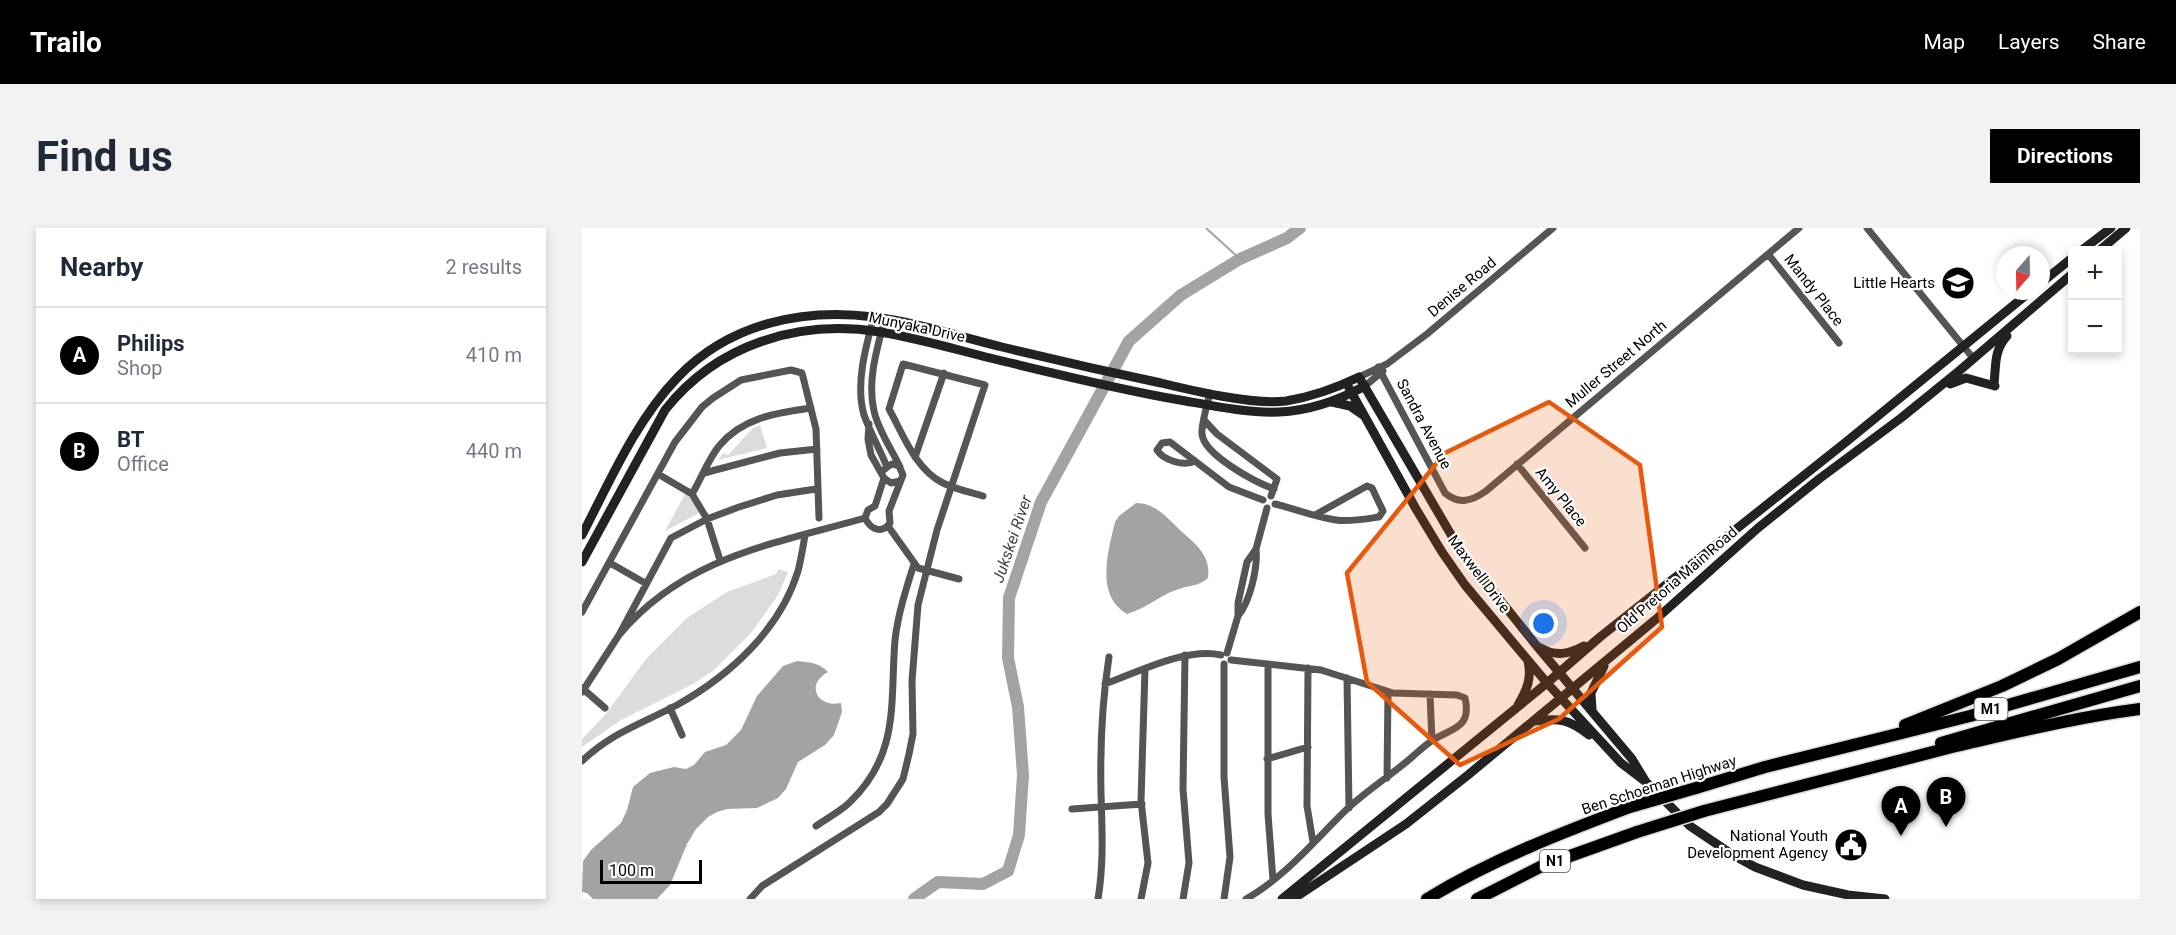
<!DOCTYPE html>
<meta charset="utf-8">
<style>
body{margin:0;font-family:Roboto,sans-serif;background:#f2f2f3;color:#1f2937}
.controls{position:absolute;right:18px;top:18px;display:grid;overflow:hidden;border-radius:0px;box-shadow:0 3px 9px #0003}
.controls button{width:54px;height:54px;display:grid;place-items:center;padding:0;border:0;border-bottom:2px solid #e0e1e3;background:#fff;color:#1f2937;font:30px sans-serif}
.compass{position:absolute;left:1414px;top:18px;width:54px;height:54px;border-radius:50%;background:#fff;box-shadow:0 3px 9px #0003;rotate:200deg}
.scale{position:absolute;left:18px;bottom:15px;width:102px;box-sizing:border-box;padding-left:6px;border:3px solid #000;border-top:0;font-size:16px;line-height:21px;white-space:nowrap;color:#000;-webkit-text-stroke:4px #fff;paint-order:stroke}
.you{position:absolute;left:962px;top:396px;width:21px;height:21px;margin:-15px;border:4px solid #fff;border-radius:50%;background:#1a73e8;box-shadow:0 0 0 9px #1a73e833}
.badge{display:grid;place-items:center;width:39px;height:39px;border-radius:50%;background:#000;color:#fff;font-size:20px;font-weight:700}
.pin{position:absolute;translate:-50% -50px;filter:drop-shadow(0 2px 3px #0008)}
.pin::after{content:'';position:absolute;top:32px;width:21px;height:18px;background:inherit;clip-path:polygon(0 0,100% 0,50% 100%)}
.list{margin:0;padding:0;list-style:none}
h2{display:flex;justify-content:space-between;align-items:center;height:78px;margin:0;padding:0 24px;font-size:26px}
h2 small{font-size:20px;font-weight:400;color:#747a83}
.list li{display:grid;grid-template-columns:39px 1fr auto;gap:18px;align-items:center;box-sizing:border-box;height:96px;padding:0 24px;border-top:2px solid #e0e1e3}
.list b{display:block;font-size:22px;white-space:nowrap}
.list p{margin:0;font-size:20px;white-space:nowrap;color:#747a83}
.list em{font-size:20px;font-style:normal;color:#747a83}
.map{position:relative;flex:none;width:1558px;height:671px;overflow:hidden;border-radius:0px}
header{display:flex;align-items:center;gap:36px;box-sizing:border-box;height:84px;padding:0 30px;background:#000;color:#fff}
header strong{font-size:28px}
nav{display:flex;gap:33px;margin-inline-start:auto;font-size:21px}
.intro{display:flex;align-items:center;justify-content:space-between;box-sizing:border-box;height:144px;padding:0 36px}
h1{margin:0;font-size:42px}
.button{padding:15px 27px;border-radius:0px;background:#000;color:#fff;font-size:21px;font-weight:700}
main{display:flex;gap:36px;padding:0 36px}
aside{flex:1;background:#fff;border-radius:0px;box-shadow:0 3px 9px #0003}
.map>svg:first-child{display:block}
</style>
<header>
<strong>Trailo</strong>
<nav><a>Map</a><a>Layers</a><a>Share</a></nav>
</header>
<div class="intro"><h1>Find us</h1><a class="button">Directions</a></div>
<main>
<aside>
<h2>Nearby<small>2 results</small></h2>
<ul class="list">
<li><span class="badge">A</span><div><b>Philips</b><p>Shop</p></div><em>410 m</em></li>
<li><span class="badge">B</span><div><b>BT</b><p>Office</p></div><em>440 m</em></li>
</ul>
</aside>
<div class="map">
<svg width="1558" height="671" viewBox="0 0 1558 671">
<rect width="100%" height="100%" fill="#fff"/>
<path fill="#dcdcdc" d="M178,197l7,23 -49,12 5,-7 5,2 24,-26z
M103,266l6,3 8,16 -34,18z
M196,341l10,3 -10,23 -27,38 -37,37 -21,14 -72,36 -39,27v-8l23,-24 41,-56 41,-41 40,-26 49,-18z"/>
<path fill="#a3a3a3" d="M554,275c20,0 31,15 44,27 15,14 31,24 28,48 -10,9 -20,7 -32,12 -17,6 -31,19 -49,24 -32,-19 -19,-62 -12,-92l4,-6z
M215,433c12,1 23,2 31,11 -23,12 -11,36 13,31l1,9 -8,23 -9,10 -27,17 -12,27 -8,9 -21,10 -30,1 -10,3 -9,5 -12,12 -9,15 -17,41 -13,14h-64l-6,-6 -5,-1 1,-31 8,-11 30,-27 6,-13 6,-23 17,-14 24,-6 12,2 8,-4 11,-13 21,-7 15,-15 16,-34 26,-30z"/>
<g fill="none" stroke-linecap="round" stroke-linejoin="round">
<path stroke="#a3a3a3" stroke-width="2" d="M624,0l34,31"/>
<path stroke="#a3a3a3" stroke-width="12" d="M332,671l24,-17 45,2 25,-13 11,-36 4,-60 -5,-68 -10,-49 1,-60 32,-96 88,-161 52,-46 59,-36 47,-21 13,-10"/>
<defs>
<path id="highway" d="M1323,497l97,-39 56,-27 82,-47
M1359,515l199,-57
M1114,560l69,-21 205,-51 170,-49
M1122,583c84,-22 168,-44 252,-65 61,-14 122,-29 184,-37
M845,671c64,-39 134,-66 203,-92
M895,671l65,-33 95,-34"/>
</defs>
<use href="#highway" stroke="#dbdbdb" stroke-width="15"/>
<path stroke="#555" stroke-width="7" d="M1285,0l106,130
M1186,26l71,89
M292,88c-8,30 -19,68 -10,99 6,17 16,35 23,52l-2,2
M303,90c-8,31 -18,62 -11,93 4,19 18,39 26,56
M796,139l67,126c14,12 27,8 41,-2l313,-263
M777,149l28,-13 40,-30 126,-106
M783,158l18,-15
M628,165c-2,9 -9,32 -8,41 2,21 53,48 72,55
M622,192l13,14 60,45 -6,17
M287,196l-1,15 3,16 13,23 -9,28 -7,4 -3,8c6,12 17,16 25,5l-1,-12 14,-36 -4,-9 -7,-2 -5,3
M333,229l29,-84
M613,233c-11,6 -32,-1 -38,-11l5,-7 8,-1 59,45 34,13
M935,236l68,84
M122,245l76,-20 37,-4
M76,246l34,20 15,25 13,41
M302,250l7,5 9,-2
M234,261l-39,6 -38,12 -32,12 -36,19 -52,97c65,-78 154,-91 246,-117
M110,266c9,-15 16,-34 27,-48 24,-29 58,-33 92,-38
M693,276c20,5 40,13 61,16 13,2 29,-1 43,-3l4,-6 -11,-23 -5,-2 -52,29
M306,298l30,42 41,11
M28,335l35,20
M0,384l93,-170 27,-35 11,-9 28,-18 50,-10 11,3 14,56 3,89
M656,388c12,-14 20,-49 18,-67
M645,425l11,-37v-13l9,-41 9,-13 11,-41
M649,432l90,10 72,23 64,2 8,3c7,30 -13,30 -32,42 -8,5 -15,12 -22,18 -21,18 -45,33 -65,52 -31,30 -61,67 -100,89
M642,436v113l6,80 -6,42
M686,436v150l5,66
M726,440l-1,138 6,36
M765,450l2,130
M523,456c33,-12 82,-37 116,-29
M0,460l23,20
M0,464l37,-57
M848,466l2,47
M88,480l12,27
M685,531l41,-12
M0,533c31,-29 59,-37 95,-56 52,-29 103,-75 121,-134 3,-11 5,-24 7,-36
M805,550l1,-86
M490,581l70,-5
M234,598c11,-8 24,-14 34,-24 50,-48 40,-99 45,-162 3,-26 11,-51 19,-76
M168,671l12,-13 117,-74 8,-8 16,-25 6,-25 4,-20 -1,-53 6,-76 19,-75 48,-145 -82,-21 -14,45c14,25 26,60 54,74 12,6 26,9 40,13
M516,671c6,-36 4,-70 3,-107 -1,-45 1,-90 8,-135
M559,671l7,-36 -7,-62 4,-132
M601,671l6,-36 -6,-74 2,-134"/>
<path stroke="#222" stroke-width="9" d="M1500,22l29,-22
M1518,22l26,-22
M1459,55l31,-25
M1368,156l16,-6 29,8
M1412,156c2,-19 0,-34 13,-48
M767,160l67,121 26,43 23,33 82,98 74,80 25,19 44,44 43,29 22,12 48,18 45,10 37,4
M750,174l18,4 13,9
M0,307c28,-54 54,-115 96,-158 52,-54 125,-69 196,-60 42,5 87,20 128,30 53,13 106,25 159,36 33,8 92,22 125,18 25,-4 50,-13 73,-24l101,173 76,95 96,114 14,23
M0,334l83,-152c52,-66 134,-91 215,-78 37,6 74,17 110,26 63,15 126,31 190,42 73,13 115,24 185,-14
M959,420c15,9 28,6 43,-2
M936,477c9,-15 14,-27 10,-44
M1010,481l-1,-16 13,-27
M953,493c24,-3 34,-2 54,14
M700,671l265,-216 53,-46 246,-195 185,-151
M711,671l113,-75 62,-49 187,-155 103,-92 61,-49 82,-61 58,-47 113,-97"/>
<use href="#highway" stroke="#000" stroke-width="12"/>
<defs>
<path id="highway-bridge" d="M1048,579l66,-19
M1055,604l67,-21"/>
</defs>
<use href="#highway-bridge" stroke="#dbdbdb" stroke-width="15" stroke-linecap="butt"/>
<use href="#highway-bridge" stroke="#000" stroke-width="12"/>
</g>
<path fill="#e8590c" fill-opacity="0.2" stroke="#e8590c" stroke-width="4.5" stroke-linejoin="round" d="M967,174l91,63 22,162 -103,92 -99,46 -93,-83 -20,-109 98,-120z"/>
<defs>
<symbol id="school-disc" viewBox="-11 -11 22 22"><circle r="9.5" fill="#000" stroke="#fff"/><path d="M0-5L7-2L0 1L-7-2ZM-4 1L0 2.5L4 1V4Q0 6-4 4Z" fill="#fff"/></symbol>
<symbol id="civic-disc" viewBox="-11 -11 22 22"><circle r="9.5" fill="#000" stroke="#fff"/><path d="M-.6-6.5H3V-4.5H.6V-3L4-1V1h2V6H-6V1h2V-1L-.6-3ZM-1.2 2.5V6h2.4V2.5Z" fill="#fff"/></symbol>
</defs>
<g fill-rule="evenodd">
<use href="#school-disc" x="1357" y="36" width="38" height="38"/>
<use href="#civic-disc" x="1250" y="598" width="38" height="38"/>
</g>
<g text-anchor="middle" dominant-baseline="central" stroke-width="4.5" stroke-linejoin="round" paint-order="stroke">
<g fill="#fff" stroke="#4c4c4c" stroke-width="1.5">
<rect x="1392.5" y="470" width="33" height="22" rx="4.5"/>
<rect x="958" y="622" width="30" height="22" rx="4.5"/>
</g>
<g font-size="14" font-weight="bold" fill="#000">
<text x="1409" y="481">M1</text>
<text x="973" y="633">N1</text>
</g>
<g font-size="15" fill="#000" stroke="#fff" text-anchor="end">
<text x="1353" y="55">Little Hearts</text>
<text x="1246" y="608">National Youth<tspan x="1246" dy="17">Development Agency</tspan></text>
</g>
<g font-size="15" fill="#000" stroke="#fff">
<text transform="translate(880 59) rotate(-40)">Denise Road</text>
<text transform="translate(1232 62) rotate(52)">Mandy Place</text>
<text transform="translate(335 99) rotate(12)">Munyaka Drive</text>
<text transform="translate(1034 136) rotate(-40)">Muller Street North</text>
<text transform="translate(842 196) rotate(62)">Sandra Avenue</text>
<text transform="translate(979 269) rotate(51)">Amy Place</text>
<text transform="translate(897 346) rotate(53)">Maxwell Drive</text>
<text transform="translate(1095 352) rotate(-41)">Old Pretoria Main Road</text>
<text transform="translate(1077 557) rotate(-18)">Ben Schoeman Highway</text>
</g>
<g font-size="16" font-style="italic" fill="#444" stroke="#fff">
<text transform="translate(430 311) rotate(-71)">Jukskei River</text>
</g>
</g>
</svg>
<div class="controls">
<button>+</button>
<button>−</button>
</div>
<svg class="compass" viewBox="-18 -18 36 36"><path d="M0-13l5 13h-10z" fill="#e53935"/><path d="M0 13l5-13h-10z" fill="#747a83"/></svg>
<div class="scale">100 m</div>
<div class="you"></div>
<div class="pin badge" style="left:1319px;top:608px">A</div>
<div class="pin badge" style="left:1364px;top:599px">B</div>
</div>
</main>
